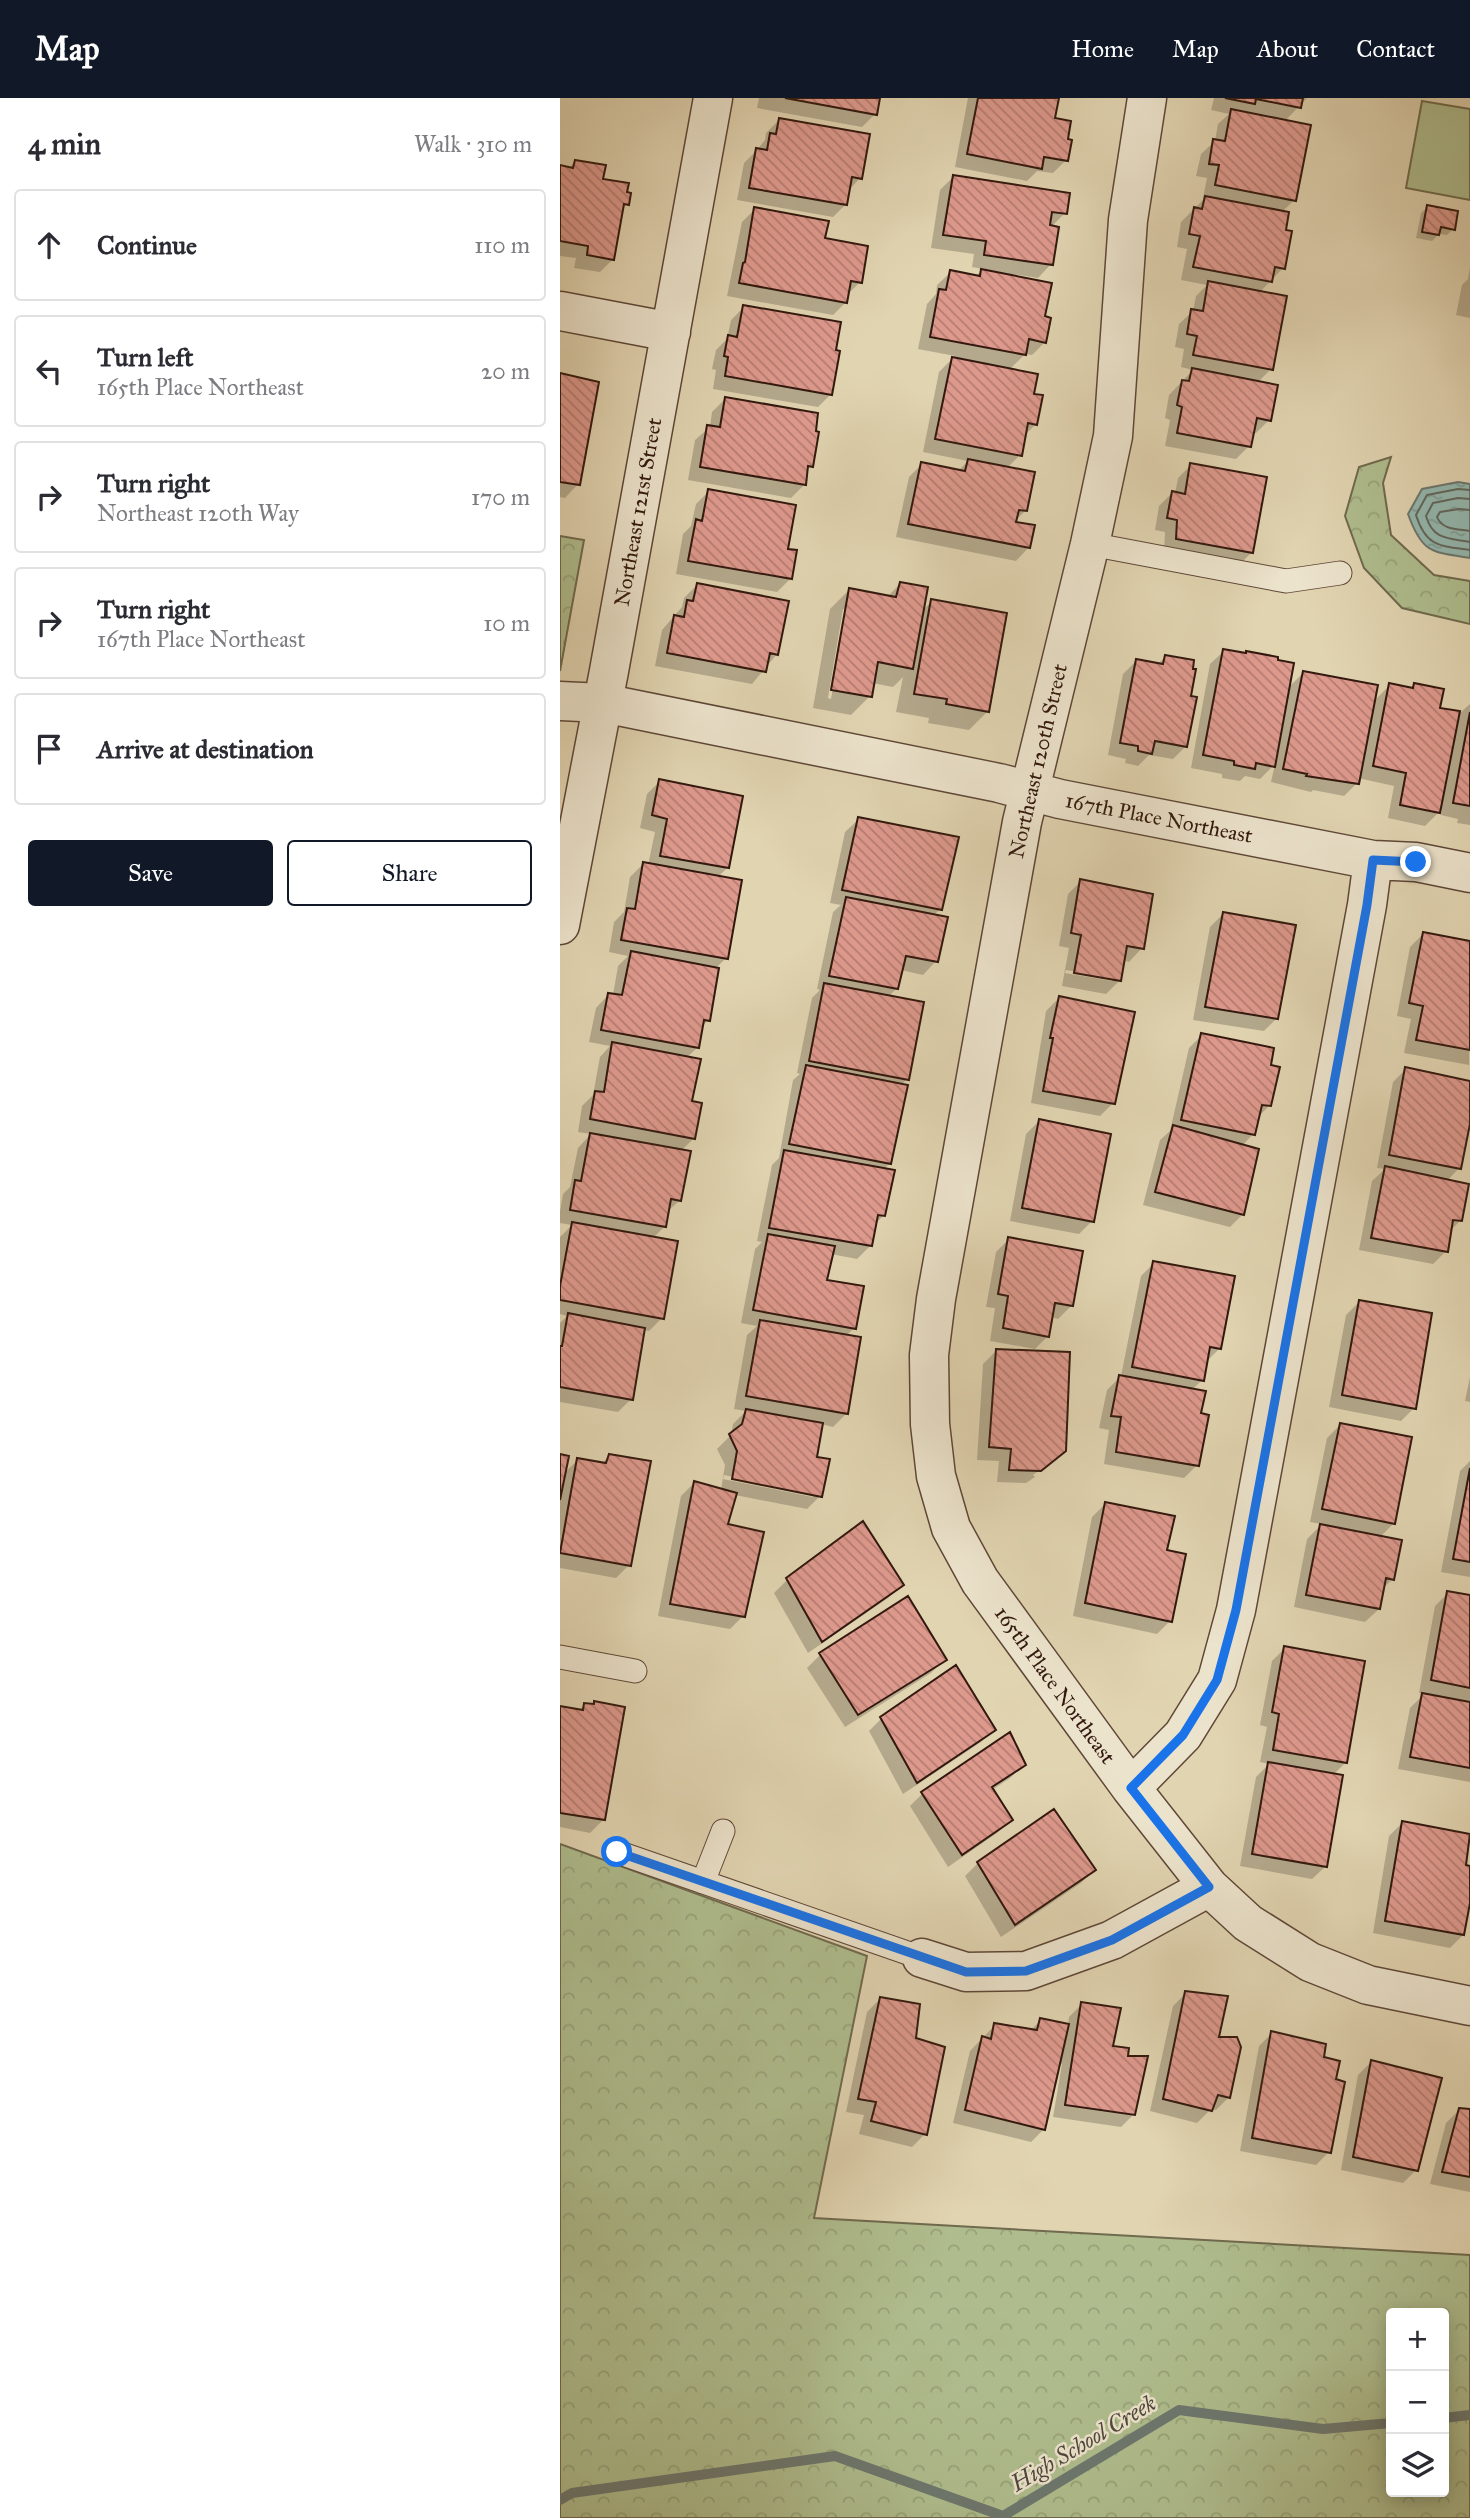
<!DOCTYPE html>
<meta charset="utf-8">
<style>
body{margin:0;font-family:"IM FELL Great Primer",serif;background:#f2f2f3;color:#2b2b33}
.controls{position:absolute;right:21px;bottom:21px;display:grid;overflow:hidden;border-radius:7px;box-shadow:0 4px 18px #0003}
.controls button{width:63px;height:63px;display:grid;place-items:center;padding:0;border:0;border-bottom:2px solid #e1e1e2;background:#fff;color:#2b2b33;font:35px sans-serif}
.stop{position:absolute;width:21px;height:21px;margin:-16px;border:5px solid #1a73e8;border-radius:50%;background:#fff}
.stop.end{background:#1a73e8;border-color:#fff;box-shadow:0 2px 7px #0008}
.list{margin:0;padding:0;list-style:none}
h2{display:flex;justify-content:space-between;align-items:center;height:91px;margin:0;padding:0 28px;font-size:30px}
h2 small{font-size:23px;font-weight:400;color:#7c7c81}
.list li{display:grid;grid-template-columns:46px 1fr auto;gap:21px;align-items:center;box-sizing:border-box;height:112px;margin:0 14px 14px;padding:0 14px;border:2px solid #e1e1e2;border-radius:7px}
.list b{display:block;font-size:26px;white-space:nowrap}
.list p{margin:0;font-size:23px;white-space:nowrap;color:#7c7c81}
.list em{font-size:23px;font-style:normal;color:#7c7c81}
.actions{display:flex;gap:14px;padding:21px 28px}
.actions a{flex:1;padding:16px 0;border:2px solid #111827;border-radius:7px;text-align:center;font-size:24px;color:#111827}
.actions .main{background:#111827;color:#fff}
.icon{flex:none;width:38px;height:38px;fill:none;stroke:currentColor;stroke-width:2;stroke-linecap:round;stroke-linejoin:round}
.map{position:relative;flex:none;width:910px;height:2420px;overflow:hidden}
header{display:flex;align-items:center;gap:42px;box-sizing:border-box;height:98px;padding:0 35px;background:#111827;color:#fff}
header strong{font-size:33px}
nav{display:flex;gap:38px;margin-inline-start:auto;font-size:24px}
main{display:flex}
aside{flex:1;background:#fff}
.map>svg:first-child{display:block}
</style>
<header>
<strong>Map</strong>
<nav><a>Home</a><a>Map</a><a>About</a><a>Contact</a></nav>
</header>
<main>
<aside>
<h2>4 min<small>Walk · 310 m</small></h2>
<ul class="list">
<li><svg class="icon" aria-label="ahead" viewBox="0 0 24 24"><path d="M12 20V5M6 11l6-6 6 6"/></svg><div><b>Continue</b></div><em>110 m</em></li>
<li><svg class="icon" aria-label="left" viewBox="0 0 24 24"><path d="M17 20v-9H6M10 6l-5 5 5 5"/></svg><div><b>Turn left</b><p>165th Place Northeast</p></div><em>20 m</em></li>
<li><svg class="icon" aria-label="right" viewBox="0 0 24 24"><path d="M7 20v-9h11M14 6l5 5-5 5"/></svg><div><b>Turn right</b><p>Northeast 120th Way</p></div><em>170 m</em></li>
<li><svg class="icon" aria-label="right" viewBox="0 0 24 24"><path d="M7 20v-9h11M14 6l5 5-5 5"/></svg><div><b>Turn right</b><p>167th Place Northeast</p></div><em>10 m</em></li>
<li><svg class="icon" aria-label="arrive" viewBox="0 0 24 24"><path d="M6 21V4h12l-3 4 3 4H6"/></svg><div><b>Arrive at destination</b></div></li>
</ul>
<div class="actions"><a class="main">Save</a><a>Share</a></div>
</aside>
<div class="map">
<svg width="910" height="2420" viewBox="0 0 910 2420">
<defs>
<pattern id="forest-crowns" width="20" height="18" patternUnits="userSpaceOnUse" patternTransform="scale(1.75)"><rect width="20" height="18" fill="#afbd8e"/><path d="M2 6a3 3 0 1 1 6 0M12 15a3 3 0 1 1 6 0" fill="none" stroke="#97a279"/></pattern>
<pattern id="water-ripples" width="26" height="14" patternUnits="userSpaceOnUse" patternTransform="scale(1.75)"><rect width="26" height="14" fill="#94b8af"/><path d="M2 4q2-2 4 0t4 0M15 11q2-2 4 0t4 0" fill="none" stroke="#809d95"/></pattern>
<pattern id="building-back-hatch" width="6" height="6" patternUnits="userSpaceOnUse" patternTransform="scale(1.75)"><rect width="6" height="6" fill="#de998d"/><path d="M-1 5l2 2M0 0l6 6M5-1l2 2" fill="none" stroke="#b57c72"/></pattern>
</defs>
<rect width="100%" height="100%" fill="#e1d4b1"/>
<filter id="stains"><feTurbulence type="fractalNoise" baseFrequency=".00286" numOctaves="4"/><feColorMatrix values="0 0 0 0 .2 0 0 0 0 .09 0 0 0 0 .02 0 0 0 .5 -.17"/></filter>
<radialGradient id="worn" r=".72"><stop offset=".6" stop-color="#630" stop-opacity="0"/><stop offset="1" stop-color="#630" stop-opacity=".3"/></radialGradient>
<path fill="#afbd8e" stroke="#706a4e" stroke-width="2" d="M862,3l48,8v91l-64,-12z"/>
<path fill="url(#forest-crowns)" stroke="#706a4e" stroke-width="2" fill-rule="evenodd" d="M831,359l-8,26 8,52 43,40 36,6v43l-68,-16 -38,-40 -19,-52 14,-49z
M0,438l24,4 -24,131z
M0,1746l307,112 -53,262 656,37v263h-910zM831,2215h53v179h-53z"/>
<path fill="url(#water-ripples)" stroke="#6d786f" stroke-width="2" d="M898,384l12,2v74c-39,-6 -48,-5 -62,-44l14,-25z"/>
<path fill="#0003" fill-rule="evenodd" d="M199,0h119l-3,16 -13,13 -105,-19z
M408,0h89l-4,21 12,21 1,20 -13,13 -16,-2 -10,10 -72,-14z
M654,0h93l-22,23 9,79 -12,12 1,56 -24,25 12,76 -13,13 11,38 -13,13h-4l-3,13 -13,13 -71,-13 5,-26 -5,-2 4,-23 24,-25 -12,-3 3,-18 -9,-2 4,-23 14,-13 3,-15 11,-11 -26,-5 6,-31 -10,-2 4,-25 24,-24h-2l4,-20 -11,-2 5,-22 14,-13 3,-17 11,-10 -18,-4z
M219,22l81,58 -12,13 -2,13 -13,13 -96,-17 7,-37 13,-13 8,-10 1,-7z
M15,64l26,18 26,24 -5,5 -9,50 -13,13 -26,-4 2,-10 -16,-2v-89l8,2z
M393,79l112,36 -14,14v37l-13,14 -26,-4v3l31,41 2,24 -13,13 -7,-1 -16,16 23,25 4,29 -12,12 -4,19 -13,13 19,42 -13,13 16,24 -13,14 -120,-24 13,-60 13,-13 35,8 11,-11 -45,-9 16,-80 16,-16 -37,-7 9,-45 9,-10 1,-9 14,-13 24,5 8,-8 -11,-2 2,-13 -43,-6 9,-58z
M868,109l25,22 -6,6 -8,-1 -7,7 -16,-3 5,-25z
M195,111l68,31 37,42 -13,13 -1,7 -13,13 -106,-19 15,-74z
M910,169v51l-14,-3 6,-30 6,-6z
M184,209l90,45 -3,42 -13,13 -105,-18 3,-19 -4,-1 4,-19 11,-11 4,-19z
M0,276l18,110 -13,14 -5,-1z
M165,301l86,67 -5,5 -2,14 -13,13 -103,-18 7,-40 15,-13 2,-15z
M631,367l61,87 -13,13 -75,-13 1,-20 -10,-2 4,-24 13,-13 3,1 3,-16z
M149,393l77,59 4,29 -13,13 -101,-18 7,-40 8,-8 5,-22z
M340,486l22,27 10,-10 56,110 -19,19 -41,-7 1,-5 -33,-6 7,-35 -10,10 -21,-4 -2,13 -19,19 -38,-7 17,-99 19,-19 38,7zM283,511h4l-16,90 -3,-1z
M137,487l80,69 -25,30 -97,-18 7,-36 20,-23 2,-9z
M664,553l63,38 17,-17 69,30 17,-17 20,4 5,-4 23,24 22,4 10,-9v121l-13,-2 1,-4 -17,-4 1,-6 -17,17 -37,-8 6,-32 -36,-8 -1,5 -13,13 -31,-6 -2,2 -40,-10 4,-18 -15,15 -15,-3 -5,5 -18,-3v-4l-31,-6 19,-104z
M605,559l23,40 -2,49 -13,13 -24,-4 -11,11 -13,-3 1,-4 -18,-4 15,-81 13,-13 21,4z
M100,683l68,86 -11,11 9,80 -11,11 -7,51 -7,8 -4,20 -11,10 8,80 -13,13 -1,49 -13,12 -2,14 -12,12 9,80 -13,13 -6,-1 -12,69 -13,13 -58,-10v-79l7,-7 -7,-2v-77l12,-12 -12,-2v-12l3,-17 7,-7 8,-39 13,-14 -13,-2 4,-26 11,-11 7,-38 10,-11 -21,-4 7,-34 13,-14 4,1 5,-29 10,-10 -19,-4 5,-30 10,-10 6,-35 13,-13 5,1 7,-33 -15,-4 7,-34z
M299,721l81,90 -7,7 3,45 -13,14 -22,-5 -4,18 -9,9 19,82 -7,7 -10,77 -7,7 1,45 -10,10 -4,21 -13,13 -26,-5 -6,27 29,47 -9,9 1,77 -13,13 -12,-3 -6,34 5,38 -13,13 -72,-14 -9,30 17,91 -13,13 -72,-13 23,-120 13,-13 27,7 4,-25 -8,-16 14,-14 2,-11 13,-13 -12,-2 13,-74 10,-9 -16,-3 14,-74 7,-7 -5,-1 15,-76 7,-7 14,-78 7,-6 -3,-1 15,-75 8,-8 -3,-1 16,-77 8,-7 -11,-2 15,-71zM164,1377l89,18v4l-90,-18z
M521,783l61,67 -13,14 -6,-2 -4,21 -13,13 -44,-8 7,-38 -10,-2 9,-52zM506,872l46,8v3l-47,-8z
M663,816l54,104 -13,13 -71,-11 17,-93z
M863,836l47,9 -1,122 -65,-12 7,-34 -14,-3 13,-69z
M499,900l54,105 -13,13 -69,-13 15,-92z
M642,937l67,31 1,39 -13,13 -4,16 -11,12 1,68 -13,13 -87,-22 17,-65 10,-9 19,-83z
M846,971l64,13v33l-11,53 -12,13 13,40 -10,10 -4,20 -13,13 -74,-14 13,-69 13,-12 -8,-1 16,-86z
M479,1023l53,100 -13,13 -69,-13 16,-87z
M449,1141l62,67 -13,13 -7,-2 -3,19 -13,13 -45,-8 5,-33 -9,-1 10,-55z
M594,1165l66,85 -13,13 -5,19 -10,10 7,25 -2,50 -13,13 -80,-14 5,-34 -10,-2 8,-38 14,-14 20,-100z
M799,1204l55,106 -13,13 -72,-14 17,-92z
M436,1253l69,99 -11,11v-2l-21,16 2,2 -9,6 -29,-1 2,-21 -22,-1 6,-96z
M910,1279v25l-5,-1z
M780,1327l54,98 -14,14 13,42 -11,10 -3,20 -14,13 -71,-15 13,-68 15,-15 -12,-2 17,-84z
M0,1358l3,18 15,-14 23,4 9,-8 19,109 -13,13 -56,-10z
M910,1363v116l-29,-5 19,-101z
M545,1406l60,48 5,69 -13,13 -84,-18 19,-99z
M227,1482l114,5 -13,13 -80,55 -34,-60z
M888,1495l22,4v185l-72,-13 12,-61 14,-14 -5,-1 16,-87z
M725,1550l61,114 -13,13 -7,91 -14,13 -72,-13 16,-89 13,-13 -9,-2 7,-35 -7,-2 12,-64z
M260,1557l124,5 -13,13 -86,54 -38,-59z
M24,1607l19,115 -13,13 -30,-6v-119l18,3z
M322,1620l112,11 -13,13 -78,52 -34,-63z
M464,1667l-14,13 -18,12 19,30 -14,13 -49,34 -38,-61 13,-13z
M842,1725l68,12 -6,32 6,1v25l-7,42 -13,13 -77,-15 16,-97z
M418,1765l116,7 -13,13 -80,54 -36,-61z
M626,1895l31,46 12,58 -13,13 -5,-1 -14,14 -47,-12 23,-105z
M320,1901l45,135 -13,13 -53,-13 5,-19 -18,-3 21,-100z
M522,1906l29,44 23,66 -13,13 -68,-10 9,-53 -3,-1 -15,66 -13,13 -78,-19 17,-72 25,-26 36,5 10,-10 27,6 1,-9z
M712,1935l50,25 12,22 -5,72 -13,13 -76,-14 19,-105z
M811,1964l45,108 -13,13 -62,-13 17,-95z
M899,2012l11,1v81l-40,-8 16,-61z"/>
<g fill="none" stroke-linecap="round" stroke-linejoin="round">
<path stroke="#63685e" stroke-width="2" d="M910,392l-12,-1 -31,6 -11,20c10,32 24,31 54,35
M910,401l-12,-1 -25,5 -7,13c7,24 22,22 44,26
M910,412l-11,-1 -19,3 -3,5c5,13 21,12 33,14"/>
<path stroke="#6d786f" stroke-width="10" d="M884,2320l26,-3
M0,2402l12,-7 263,-37 168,60 176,-106 144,19 68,-6"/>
</g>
<path fill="url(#building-back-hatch)" stroke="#32180e" stroke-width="2" d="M225,0h95l-3,17z
M418,0h81l-4,20 16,3 -3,18 4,1 -4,21 -24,-4 -2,12 -75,-15z
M665,0h78l-2,10 -45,-9 -1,5z
M671,11l80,16 -15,76 -81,-16 4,-20 -10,-1 4,-25 12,2z
M219,20l91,16 -8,45 -10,-2 -5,28 -98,-17 7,-40 11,2 3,-17 6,1z
M15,62l31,5 -3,14 26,4 -2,9 4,1 -2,12 -5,-1 -10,56 -27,-5 1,-9 -28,-5v-76l13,3z
M393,77l117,18 -3,21 -15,-2 -2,13 9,2 -6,38 -69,-10 2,-14 -43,-6z
M645,98l84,16 -3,18 6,1 -7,38 -10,-2 -3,15 -79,-15 7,-31 -11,-2 5,-27 8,2z
M867,107l31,6 -3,19 -14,-3 -2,8 -17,-3z
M194,109l75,14 -4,17 43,8 -6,37 -11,-2 -4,22 -108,-20 4,-20 2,-1z
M421,171l71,14 -7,33 6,2 -5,25 -17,-4 -3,16 -96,-18 9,-48 7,1 4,-20 30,6z
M648,183l79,15 -14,74 -80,-15 4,-19 -10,-2 4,-25 12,2z
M183,207l98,17 -5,28 4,1 -8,44 -107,-19 3,-19 -4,-1 4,-21 9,2z
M392,259l86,17 -4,20 9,1 -6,30 -9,-2 -6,33 -87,-17z
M632,270l86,17 -7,36 -14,-3 -6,29 -74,-14 5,-26 -5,-2 5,-25 7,1z
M0,275l39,9 -19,103 -20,-3z
M165,299l93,16 -2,18 3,1 -6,35 -5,-1 -2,19 -106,-18 7,-42 13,2z
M408,361l67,13 -8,39 -8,-1 -3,12 19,3 -5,23 -122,-24 13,-62 44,9z
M630,365l77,14 -14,76 -77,-14 1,-19 -10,-2 5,-27 13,3z
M148,391l88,16 -8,44 9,1 -5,29 -104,-18 8,-42 6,2z
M340,484l28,5 -15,82 -35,-7 -6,35 -41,-7 18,-102 47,9z
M137,485l92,18 -11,54 -8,-2 -4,19 -99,-19 7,-38 10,2 3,-17 6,1z
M371,501l76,14 -18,99 -43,-8 1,-5 -33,-5z
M663,551l23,4v-2l32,6v3l16,3 -19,104 -19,-4 -1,6 -21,-4v-4l-31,-6z
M605,557l29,5 -1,9h3l-5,27 6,1 -10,50 -32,-6 -3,13 -14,-3v-5l-18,-3 16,-84 27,5z
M743,573l75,14 -19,99 -53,-8 1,-2 -24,-5z
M829,585l24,5 1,-5 30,6 -4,19 20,3 -20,102 -40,-8 6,-32 -33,-7z
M910,614v94l-17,-3z
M99,681l84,17 -14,72 -69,-12 7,-37 -15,-4z
M298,719l101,20 -17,73 -100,-20z
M83,764l99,18 -14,79 -107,-19 6,-32 8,1z
M520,781l73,15 -9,55 -17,-3 -6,35 -47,-8 7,-38 -10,-2z
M286,799l102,20 -10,45 -32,-6 -8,33 -69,-13z
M663,814l73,13 -18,94 -73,-12z
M863,834l47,9v109l-54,-10 7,-34 -14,-3z
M71,853l88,17 -9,53 -6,-1 -5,28 -98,-18 7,-37 14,2z
M264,885l100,19 -15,78 -100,-19z
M499,898l76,16 -20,92 -72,-13 10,-53h-3z
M641,935l73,15 -3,17 9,2 -9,39 -9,-1 -7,30 -74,-15z
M52,944l89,17 -9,42 10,2 -7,36 -105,-20 5,-28 9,1z
M246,967l102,20 -17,79 -102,-20z
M845,969l65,14v43l-9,45 -72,-14z
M479,1021l72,15 -17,88 -72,-14z
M613,1027l86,24 -15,66 -89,-23z
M30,1035l101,18 -10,50 -10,-2 -5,28 -96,-17 5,-30 6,1z
M224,1052l111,20 -10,46 -7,-1 -6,31 -103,-18z
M825,1068l84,18 -7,37 -9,-1 -5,32 -77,-14z
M12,1124l106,19 -14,78 -104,-19v-14z
M208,1136l67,12 -8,34 37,6 -8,43 -103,-19z
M448,1139l75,14 -10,55 -18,-3 -6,34 -46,-9 5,-32 -10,-2z
M593,1163l82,15 -14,73 -11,-2 -6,34 -72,-14z
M799,1202l73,13 -16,96 -74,-14z
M8,1215l77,15 -12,72 -73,-13v-41h2z
M200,1222l101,17 -13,77 -102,-18z
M436,1251l74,3 -4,99 -25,20 -32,-1 2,-21 -22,-2z
M559,1277l87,16 -5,22 8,2 -10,51 -83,-14 5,-35 -10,-1z
M186,1311l77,14 -6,34 13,2 -8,38 -90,-18 5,-28 -8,-17 13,-10z
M780,1325l72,14 -17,87 -73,-15z
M0,1356l9,2 -9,44z
M49,1356l42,7 -20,105 -71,-13 17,-95 29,5z
M910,1370v94l-17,-3z
M134,1383l43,12 -9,31 36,8 -19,85 -75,-13z
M545,1404l70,14 -8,34 19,4 -14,68 -87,-19z
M303,1423l41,64 -82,57 -36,-64z
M760,1426l82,16 -8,40 -8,-2 -6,31 -74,-14z
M887,1493l23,4v93l-39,-8z
M348,1498l39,64 -89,55 -39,-62z
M724,1548l81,15 -18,102 -74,-13 6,-36 -7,-2z
M396,1567l40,65 -79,53 -37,-66z
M862,1595l48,9v66l-60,-11z
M34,1603l31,6 -20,113 -45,-7v-107l23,4 1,-7 10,1z
M450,1634l16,33 -34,22 21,33 -51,35 -41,-63z
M708,1664l75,13 -16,92 -75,-13z
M494,1711l42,61 -81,55 -38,-63z
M842,1723l68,13 -4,31 4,1v37l-6,32 -79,-14z
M625,1893l43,5 -9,41h18l4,10 -11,51 -12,-3 -6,16 -49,-12z
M320,1899l40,7 -4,34 29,9 -18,88 -56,-14 5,-19 -18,-3z
M521,1904l40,6 -8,38 16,2 -1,8h20l-13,59 -70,-10z
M480,1920l29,6 -24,106 -80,-20 17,-74 9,3 3,-16 43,7z
M711,1933l55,13 -2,13 16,4 -4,18 9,3 -14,71 -79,-15z
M811,1962l71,18 -24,93 -65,-14z
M899,2010l11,1v68l-28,-5z"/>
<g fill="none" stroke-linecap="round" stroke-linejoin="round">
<defs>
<path id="service" d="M530,446l196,37 54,-8
M0,1559l75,14
M57,1754l305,106
M143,1784l20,-51"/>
<path id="minor" d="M587,0l-19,122 -15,216 -23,108 -68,278 -86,477 -7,56 1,69 6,52 15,52 29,53 151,207 78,99 39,36 62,39 58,23 102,21
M0,213l111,21
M0,603l43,2 396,80 61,16 313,61 43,2 54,11
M0,827l49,-254 104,-573
M571,1690l52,-53 34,-55 19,-70 131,-705 6,-45
M362,1860l44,14 60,-1 86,-31 97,-53"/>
</defs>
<use href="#service" stroke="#5e4737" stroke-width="25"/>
<use href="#minor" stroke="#5e4737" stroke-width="41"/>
<use href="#service" stroke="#ece3cc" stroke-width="23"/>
<use href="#minor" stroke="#ece3cc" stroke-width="38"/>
</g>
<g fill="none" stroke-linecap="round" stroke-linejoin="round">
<path stroke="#1a73e8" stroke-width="9" d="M57,1754l349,120 60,-1 86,-31 97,-53 -78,-99 52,-53 34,-55 19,-70 131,-705 6,-45 43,2"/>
</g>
<g text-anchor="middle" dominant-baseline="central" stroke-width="5" stroke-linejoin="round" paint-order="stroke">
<g font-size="21" fill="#32180e" stroke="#ece3cc">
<text transform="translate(78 414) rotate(-80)">Northeast 121st Street</text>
<text transform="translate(478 663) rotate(-77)">Northeast 120th Street</text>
<text transform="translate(599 720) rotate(11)">167th Place Northeast</text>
<text transform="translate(495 1587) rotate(54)">165th Place Northeast</text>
</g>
<g font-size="23" font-style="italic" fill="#4f483e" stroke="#ece3cc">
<text transform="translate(523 2345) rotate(-31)">High School Creek</text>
</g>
</g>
<rect width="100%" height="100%" filter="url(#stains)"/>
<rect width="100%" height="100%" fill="url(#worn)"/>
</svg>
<div class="controls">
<button>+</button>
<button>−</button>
<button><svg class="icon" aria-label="layers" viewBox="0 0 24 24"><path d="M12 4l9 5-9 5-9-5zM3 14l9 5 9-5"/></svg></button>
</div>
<div class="stop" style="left:57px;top:1754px"></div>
<div class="stop end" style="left:856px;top:764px"></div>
</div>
</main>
